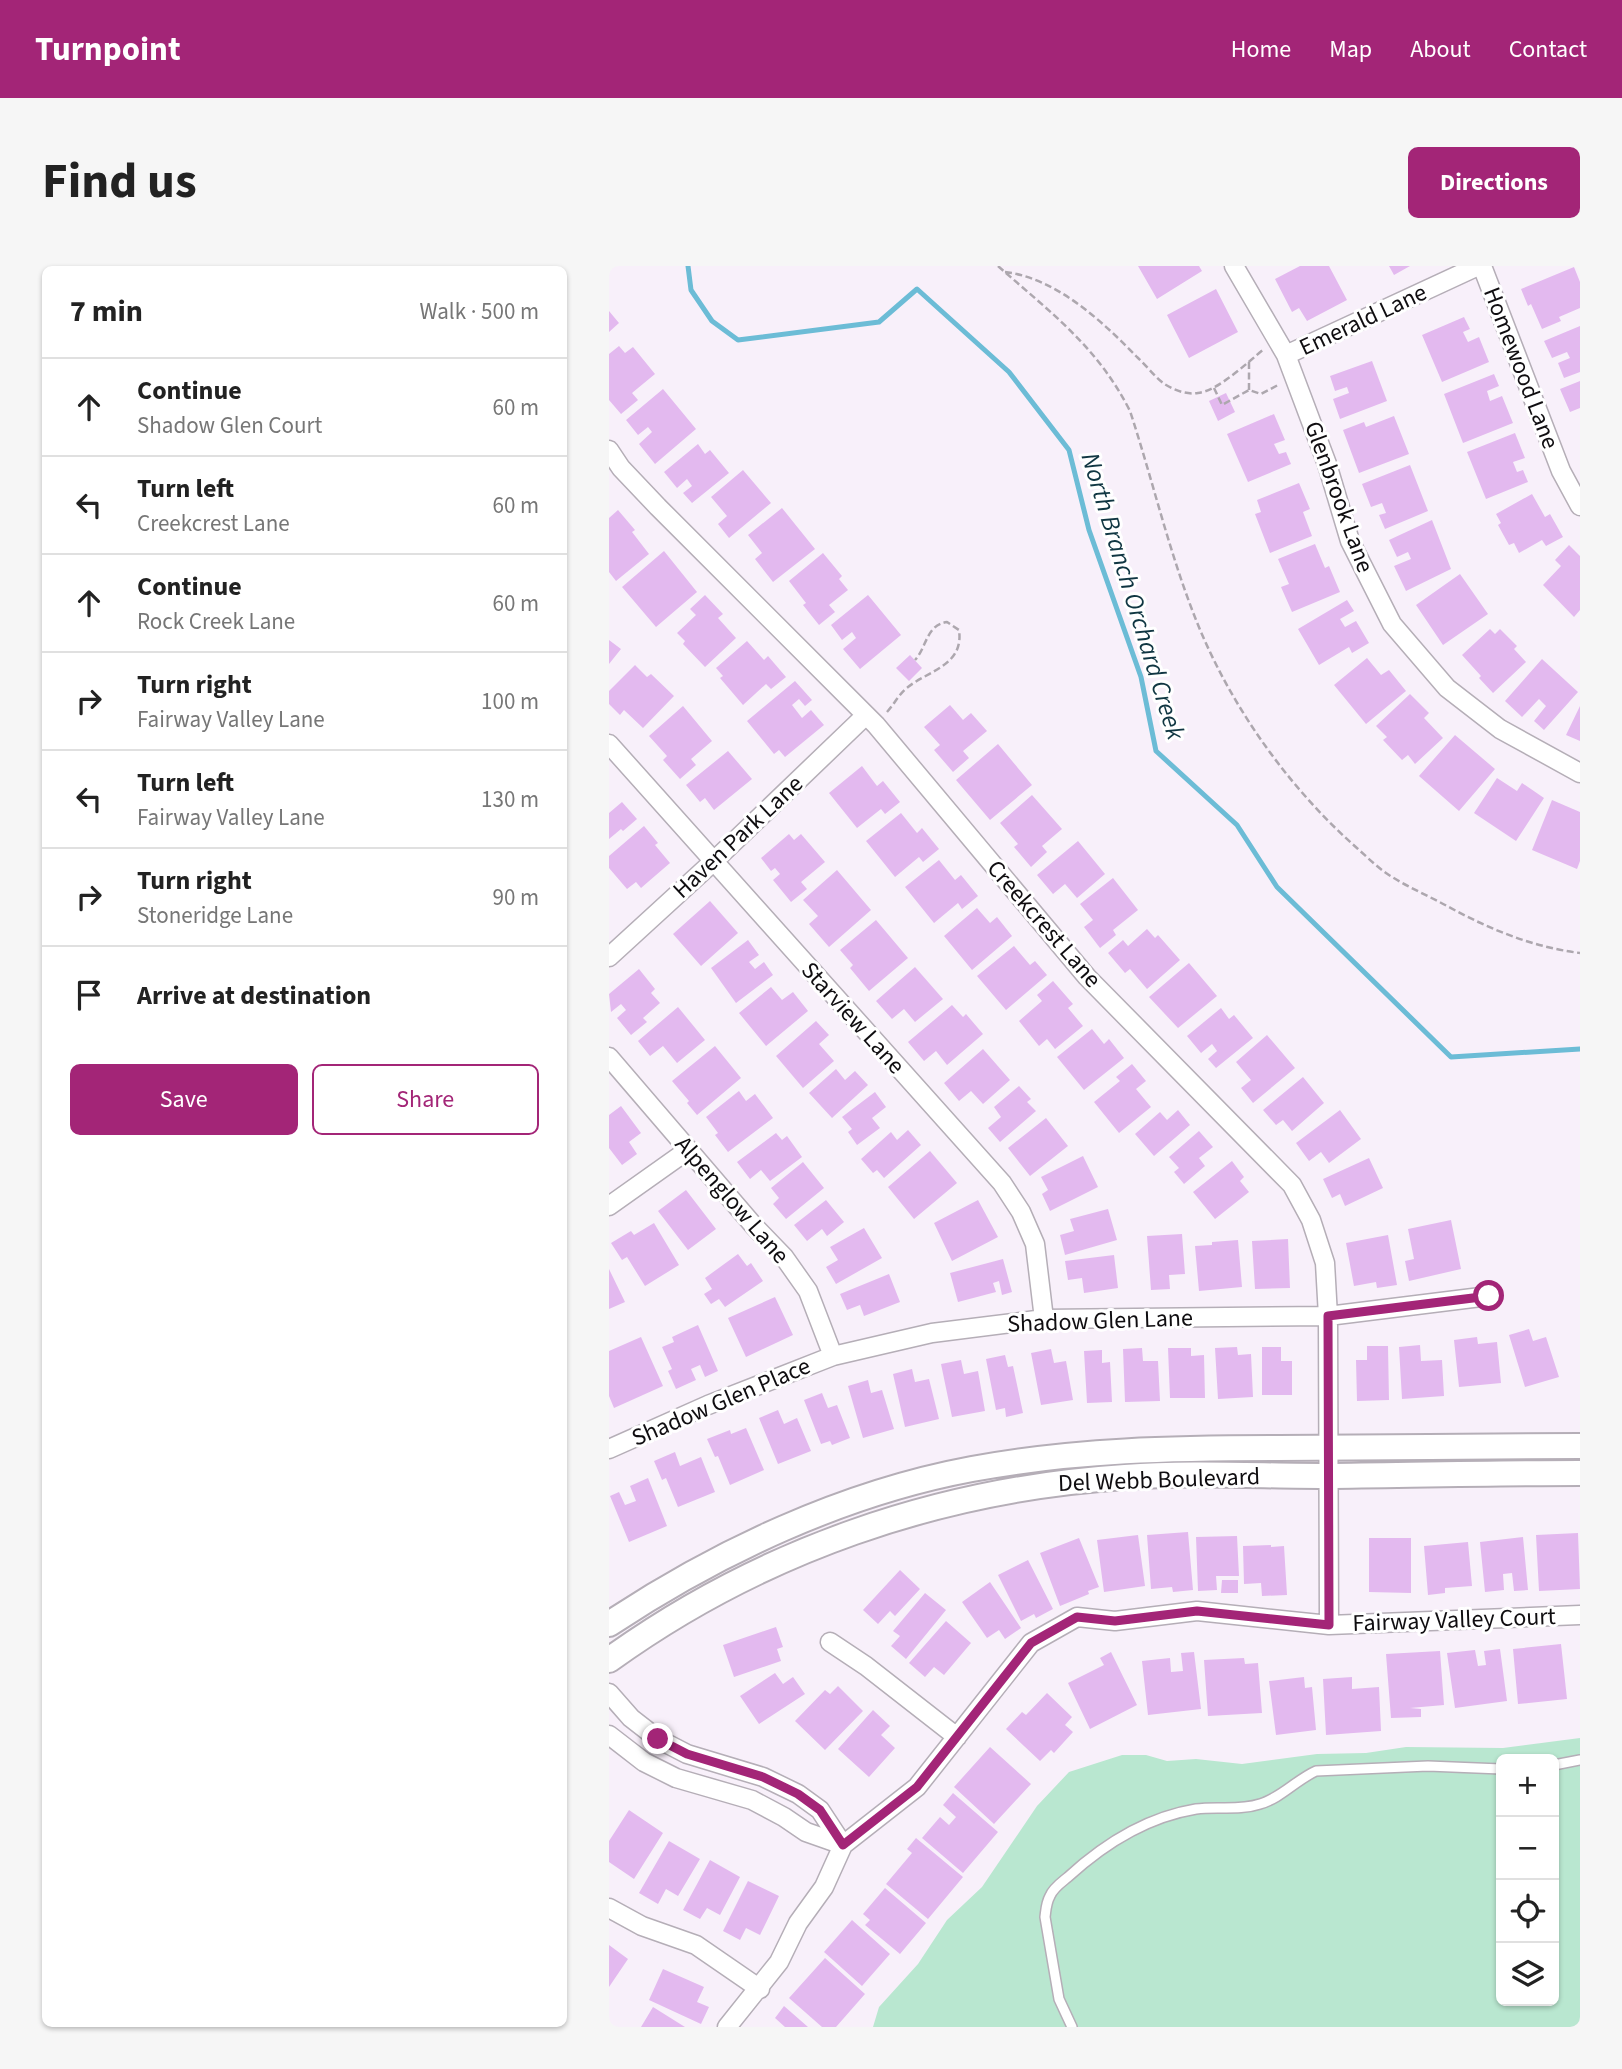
<!DOCTYPE html>
<meta charset="utf-8">
<style>
body{margin:0;font-family:"Source Sans 3",sans-serif;background:#f6f6f6;color:#222}
.controls{position:absolute;right:21px;bottom:21px;display:grid;overflow:hidden;border-radius:10px;box-shadow:0 2px 5px #0004}
.controls button{width:63px;height:63px;display:grid;place-items:center;padding:0;border:0;border-bottom:2px solid #e0e0e0;background:#fff;color:#222;font:35px sans-serif}
.stop{position:absolute;width:21px;height:21px;margin:-16px;border:5px solid #a32577;border-radius:50%;background:#fff}
.stop.end{background:#a32577;border-color:#fff;box-shadow:0 2px 7px #0008}
.list{margin:0;padding:0;list-style:none}
h2{display:flex;justify-content:space-between;align-items:center;height:91px;margin:0;padding:0 28px;font-size:30px}
h2 small{font-size:23px;font-weight:400;color:#767676}
.list li{display:grid;grid-template-columns:46px 1fr auto;gap:21px;align-items:center;box-sizing:border-box;height:98px;padding:0 28px;border-top:2px solid #e0e0e0}
.list b{display:block;font-size:26px;white-space:nowrap}
.list p{margin:0;font-size:23px;white-space:nowrap;color:#767676}
.list em{font-size:23px;font-style:normal;color:#767676}
.actions{display:flex;gap:14px;padding:21px 28px}
.actions a{flex:1;padding:16px 0;border:2px solid #a32577;border-radius:10px;text-align:center;font-size:24px;color:#a32577}
.actions .main{background:#a32577;color:#fff}
.icon{flex:none;width:38px;height:38px;fill:none;stroke:currentColor;stroke-width:2;stroke-linecap:round;stroke-linejoin:round}
.map{position:relative;flex:none;width:971px;height:1761px;overflow:hidden;border-radius:10px}
header{display:flex;align-items:center;gap:42px;box-sizing:border-box;height:98px;padding:0 35px;background:#a32577;color:#fff}
header strong{font-size:33px}
nav{display:flex;gap:38px;margin-inline-start:auto;font-size:24px}
.intro{display:flex;align-items:center;justify-content:space-between;box-sizing:border-box;height:168px;padding:0 42px}
h1{margin:0;font-size:49px}
.button{padding:18px 32px;border-radius:10px;background:#a32577;color:#fff;font-size:24px;font-weight:700}
main{display:flex;gap:42px;padding:0 42px}
aside{flex:1;background:#fff;border-radius:10px;box-shadow:0 2px 5px #0004}
.map>svg:first-child{display:block}
</style>
<header>
<strong>Turnpoint</strong>
<nav><a>Home</a><a>Map</a><a>About</a><a>Contact</a></nav>
</header>
<div class="intro"><h1>Find us</h1><a class="button">Directions</a></div>
<main>
<aside>
<h2>7 min<small>Walk · 500 m</small></h2>
<ul class="list">
<li><svg class="icon" aria-label="ahead" viewBox="0 0 24 24"><path d="M12 20V5M6 11l6-6 6 6"/></svg><div><b>Continue</b><p>Shadow Glen Court</p></div><em>60 m</em></li>
<li><svg class="icon" aria-label="left" viewBox="0 0 24 24"><path d="M17 20v-9H6M10 6l-5 5 5 5"/></svg><div><b>Turn left</b><p>Creekcrest Lane</p></div><em>60 m</em></li>
<li><svg class="icon" aria-label="ahead" viewBox="0 0 24 24"><path d="M12 20V5M6 11l6-6 6 6"/></svg><div><b>Continue</b><p>Rock Creek Lane</p></div><em>60 m</em></li>
<li><svg class="icon" aria-label="right" viewBox="0 0 24 24"><path d="M7 20v-9h11M14 6l5 5-5 5"/></svg><div><b>Turn right</b><p>Fairway Valley Lane</p></div><em>100 m</em></li>
<li><svg class="icon" aria-label="left" viewBox="0 0 24 24"><path d="M17 20v-9H6M10 6l-5 5 5 5"/></svg><div><b>Turn left</b><p>Fairway Valley Lane</p></div><em>130 m</em></li>
<li><svg class="icon" aria-label="right" viewBox="0 0 24 24"><path d="M7 20v-9h11M14 6l5 5-5 5"/></svg><div><b>Turn right</b><p>Stoneridge Lane</p></div><em>90 m</em></li>
<li><svg class="icon" aria-label="arrive" viewBox="0 0 24 24"><path d="M6 21V4h12l-3 4 3 4H6"/></svg><div><b>Arrive at destination</b></div></li>
</ul>
<div class="actions"><a class="main">Save</a><a>Share</a></div>
</aside>
<div class="map">
<svg width="971" height="1761" viewBox="0 0 971 1761">
<rect width="100%" height="100%" fill="#f8f0fa"/>
<path fill="#b9e7d0" fill-rule="evenodd" d="M971,1472v289h-707l6,-20 39,-43 29,-44 35,-33 55,-81 32,-34 53,-17h24l21,6 29,-2 46,5 75,-10 49,-1 40,-6 97,1zM892,1493h53v242h-53z"/>
<g fill="none" stroke-linecap="round" stroke-linejoin="round">
<path stroke="#6cbcd6" stroke-width="5" d="M79,0l3,24 21,31 26,19 141,-18 38,-33 92,83 60,78 20,80 52,147 15,74 81,74 40,62 174,170 129,-8"/>
</g>
<path fill="#e3b9ef" d="M529,0h61l3,5 -45,28z
M691,0h29l18,34 -40,21 -8,-13 -7,4 -17,-33z
M780,0h21l-16,9z
M965,1l6,15v26l-21,9 2,4 -19,8 -11,-25 -3,2 -7,-17z
M607,23l22,43 -49,26 -22,-43z
M0,45l10,12 -10,9z
M855,51l6,12 -7,3 5,10 11,-5 10,25 -47,20 -20,-47z
M971,60v46l-16,6 -6,-15 12,-5 -3,-6 -15,6 -8,-17z
M10,80l6,7 8,-6 22,27 -23,19 6,7 -17,14 -12,-14v-46z
M763,95l15,40 -47,18 -7,-20 16,-6 -2,-6 -12,4 -5,-15z
M885,108l5,12 -12,5 3,10 12,-5 11,27 -50,20 -19,-49z
M971,115v27l-10,4 -10,-23z
M54,123l33,40 -41,35 -16,-20 13,-12 -4,-5 -10,8 -12,-15z
M617,127l9,19 -17,9 -9,-20z
M665,148l11,26 -11,4 5,10 7,-2 5,12 -43,18 -21,-48z
M785,150l15,38 -50,19 -16,-43 21,-8 2,5z
M906,167l10,25 -12,4 4,10 6,-2 5,12 -42,17 -19,-47z
M89,178l7,10 5,-4 19,23 -37,30 -9,-10 9,-7 -5,-7 -10,9 -13,-16z
M801,199l18,46 -43,18 -6,-14 7,-2 -4,-10 -11,4 -9,-23z
M134,204l28,33 -42,35 -11,-14 9,-8 -16,-19z
M690,217l11,26 -7,3 9,24 -42,17 -15,-39 6,-2 -4,-12z
M923,228l13,23 5,-3 13,23 -17,9 -4,-6 -23,13 -5,-10 -5,2 -11,-20 3,-2 -5,-9z
M173,242l33,41 -42,33 -18,-23 7,-6 -14,-18z
M9,244l17,20 -3,2 17,22 -33,27 -7,-9v-54z
M823,254l19,49 -45,22 -12,-25 17,-7 -3,-7 -11,5 -8,-17z
M706,278l10,24 4,-2 11,26 -48,20 -11,-25 8,-3 -11,-25z
M960,279l11,11v54l-6,7 -31,-32 18,-19 -6,-6z
M55,285l33,41 -41,35 -34,-40z
M214,287l19,23 -3,3 9,11 -19,15 6,7 -16,13 -16,-20 3,-2 -17,-22z
M851,308l28,40 -45,31 -27,-40z
M96,329l18,19 -5,4 18,20 -31,29 -22,-23 2,-3 -8,-8 19,-18 -6,-6z
M259,329l33,40 -41,34 -17,-20 13,-11 -4,-6 -10,8 -11,-15z
M738,334l7,11 -14,8 5,8 11,-6 13,22 -17,10 -3,-6 -30,18 -21,-36z
M881,363l5,5 5,-5 17,17 -3,3 12,13 -33,31 -14,-15 2,-2 -19,-21z
M0,374l12,9 -12,15z
M138,375l17,19 4,-4 18,21 -15,12 -5,-5 -23,21 -23,-27 3,-2 -7,-8z
M301,389l12,13 -13,13 -13,-13z
M758,392l14,17 8,-5 17,21 -40,33 -32,-39z
M933,393l36,33 -34,38 -10,-9 12,-15 -7,-7 -17,18 -17,-16z
M26,399l12,12 4,-3 23,22 -31,32 -19,-18 -4,5 -11,-11v-13z
M186,415l17,19 -7,6 -6,-7 -7,6 10,13 9,-8 13,15 -39,32 -6,-7 -5,4 -27,-33z
M801,428l19,19 -5,5 19,20 -28,26 -7,-9 -6,5 -19,-20 4,-3 -11,-11z
M341,439l13,15 8,-7 16,18 -24,20 6,7 -16,14 -19,-22 6,-5 -16,-18z
M74,440l29,35 -21,18 5,6 -16,14 -17,-19 4,-4 -18,-20z
M971,440v35l-14,-6z
M846,469l40,34 -36,42 -40,-35z
M389,478l34,41 -42,35 -34,-40z
M119,485l24,28 -38,31 -9,-12 -5,4 -14,-17z
M253,500l15,20 6,-5 17,21 -15,12 -4,-5 -24,19 -28,-35z
M888,512l20,13 5,-8 22,15 -28,43 -42,-28z
M423,529l30,34 -20,17 5,6 -16,15 -17,-20 4,-3 -18,-21z
M943,534l28,12v49l-3,8 -45,-19z
M13,536l15,17 -14,12 -2,-2 -12,10v-26z
M292,547l16,20 5,-5 17,21 -16,13 -4,-5 -24,20 -29,-36z
M35,560l14,17 -3,2 15,18 -29,25 -5,-6 -9,7 -18,-21v-12z
M180,568l5,6 7,-6 24,28 -24,20 6,7 -16,13 -18,-22 7,-6 -5,-6 -4,3 -10,-13z
M469,575l27,33 -28,24 -12,-14 -12,10 -16,-19z
M330,594l16,20 6,-5 17,21 -16,13 -4,-6 -24,20 -29,-36z
M228,604l34,40 -42,37 -20,-23 9,-8 -15,-16z
M504,612l25,32 -25,20 3,5 -16,13 -16,-21 9,-7 -13,-16z
M101,635l28,32 -37,33 -28,-32z
M368,642l13,15 7,-6 15,19 -40,34 -28,-34z
M267,654l32,38 -39,33 -19,-23 3,-3 -13,-15z
M538,663l8,9 3,-3 22,25 -33,29 -17,-20 -5,4 -17,-20 15,-13 5,6z
M139,674l11,15 -10,7 6,7 9,-7 9,13 -37,28 -25,-35z
M405,680l16,19 5,-4 12,14 -41,35 -29,-34z
M580,697l28,33 -39,32 -29,-31z
M306,701l28,32 -28,23 -11,-13 -12,10 -16,-18z
M30,703l16,20 -4,4 9,10 -17,15 4,4 -16,13 -14,-17 9,-8 -5,-6 -10,8 -2,-18z
M444,715l20,23 -5,4 15,18 -28,23 -8,-10 -8,7 -20,-25 23,-20 -5,-6z
M162,721l11,13 11,-8 15,19 -42,35 -27,-33z
M343,739l11,12 3,-3 17,20 -36,31 -11,-14 -12,10 -16,-19z
M69,741l27,33 -28,23 -14,-17 -13,10 -12,-15z
M612,742l8,11 5,-4 19,23 -37,30 -8,-9 9,-8 -5,-7 -11,9 -14,-17z
M207,755l13,14 -10,9 15,17 -31,27 -27,-32z
M483,763l12,15 5,-5 15,19 -40,32 -27,-33z
M658,769l28,33 -42,35 -12,-15 10,-8 -15,-18z
M106,780l26,32 -44,37 -10,-12 2,-2 -17,-20z
M374,783l27,31 -27,24 -12,-13 -12,10 -15,-18z
M523,798l14,17 -10,8 15,18 -32,26 -25,-31 26,-21 -4,-4z
M227,803l9,11 10,-9 13,14 -36,33 -23,-25z
M694,811l21,26 -32,28 -9,-11 -7,5 -13,-15z
M410,820l12,13 -4,3 9,9 -36,31 -12,-14 13,-11 -7,-10z
M130,825l7,10 9,-7 18,24 -45,34 -13,-17 3,-2 -12,-16z
M266,826l11,15 -14,11 8,10 -23,17 -9,-13 4,-3 -10,-12z
M12,840l20,27 -12,9 8,12 -15,11 -13,-17v-33z
M569,844l12,15 -36,31 -19,-22 25,-22 7,8z
M731,844l21,29 -32,24 -8,-11 -12,9 -13,-18z
M437,852l22,28 -38,30 -22,-28z
M299,864l13,15 -37,33 -7,-8 -4,3 -12,-14 30,-27 6,8z
M590,865l14,16 -14,11 6,8 -21,18 -10,-12 5,-4 -10,-11z
M167,867l6,7 5,-4 15,21 -32,24 -9,-11 -11,9 -13,-17z
M321,885l27,32 -43,36 -26,-32z
M474,890l15,31 -48,24 -8,-17 6,-4 -7,-13z
M760,892l14,30 -38,18 -5,-12 -8,4 -9,-19z
M623,895l12,16 -4,4 9,11 -34,27 -22,-27z
M194,896l21,26 -38,31 -13,-15 6,-6 -8,-10z
M77,924l30,39 -28,21 -30,-39z
M217,934l18,22 -17,14 -5,-7 -15,12 -13,-16z
M369,934l20,37 -46,24 -18,-38z
M499,943l9,31 -52,15 -5,-20 14,-4 -4,-12z
M842,954l10,49 -52,12 -4,-20 9,-2 -6,-30z
M45,957l25,42 -34,21 -18,-29 -5,3 -11,-17 20,-12 3,4z
M255,962l18,30 -46,26 -10,-17 12,-7 -8,-13z
M573,968l3,40 -16,1 1,14 -19,1 -4,-54z
M779,969l9,50 -20,3 -1,-6 -22,4 -8,-43z
M679,973l2,49 -35,1 -3,-48z
M629,974l4,47 -43,4 -4,-45 17,-1v-3z
M129,988l9,12 4,-3 12,18 -38,26 -6,-8 -8,5 -7,-10 8,-5 -7,-11z
M505,989l4,33 -34,5 -2,-15 -14,2 -3,-19z
M394,993l9,33 -10,3 -3,-14 -6,2 3,9 -38,10 -8,-29z
M0,1003l16,33 -16,7z
M280,1008l11,28 -36,14 -4,-11 -13,5 -7,-16z
M166,1031l18,38 -47,22 -18,-39z
M89,1059l20,46 -13,6 -5,-12 -9,4 5,11 -20,9 -8,-18 4,-2 -10,-22 12,-5 -2,-5z
M920,1063l4,12 13,-4 13,40 -34,10 -16,-52z
M32,1071l22,49 -49,22 -5,-12v-45z
M868,1071l1,7 19,-2 4,41 -42,4 -5,-47z
M811,1079l1,16 21,-1 2,36 -42,3 -3,-52z
M758,1080h21l1,54 -32,1 -1,-41h11z
M628,1081l1,8 13,-1 2,43 -35,2 -3,-51z
M653,1081h19v14h11v34h-30z
M533,1082l1,13h15l2,40 -35,1 -2,-53z
M559,1082h23v8l13,-1 1,43h-35z
M442,1083l3,14 12,-2 7,39 -32,5 -10,-52z
M493,1084v13l8,-1 2,40 -25,1 -3,-52z
M396,1089l3,12 5,-1 10,47 -17,4 -1,-9 -9,2 -10,-51z
M352,1094l3,14 14,-3 7,40 -33,6 -11,-53z
M303,1103l3,13 14,-3 10,40 -34,8 -12,-53z
M259,1114l3,13 11,-3 12,39 -31,9 -15,-52z
M213,1127l6,15 9,-3 13,33 -18,7 -2,-4 -9,3 -17,-44z
M169,1144l6,14 13,-6 14,33 -33,13 -19,-46z
M137,1162l18,42 -34,15 -12,-29 -3,1 -8,-18 23,-9 1,4z
M66,1186l5,14 21,-9 14,35 -37,15 -12,-29 -4,2 -8,-19z
M39,1212l19,48 -38,16 -19,-46 9,-4 6,13 11,-4 -6,-15z
M579,1266l5,58 -20,2 -1,-5 -21,2 -4,-54z
M969,1267l2,56 -41,2 -3,-56z
M529,1269l7,51 -41,6 -7,-52z
M628,1270l2,40h-23l1,14 -19,1 -2,-54z
M914,1271l5,53 -14,1 -2,-18 -9,1 1,16 -19,2 -5,-50z
M470,1272l20,49 -11,4 1,3 -29,12 -20,-53z
M760,1272h42v55l-42,-1z
M859,1276l4,44 -27,2v5l-17,2 -4,-49z
M662,1279v2l13,-1 3,49 -25,1 -1,-13 -17,1 -1,-38z
M419,1294l25,49 -17,9 -2,-4 -13,7 -23,-46z
M291,1304l20,19 -25,27 -5,-5 -12,13 -15,-14z
M613,1314h16v13h-17z
M381,1316l31,46 -16,11 -6,-9 -12,8 -25,-36z
M316,1327l21,17 -40,49 -15,-13 9,-10 -7,-5z
M337,1355l25,22 -27,32 -10,-8 -9,10 -16,-14z
M167,1361l7,20 -6,2 4,12 -47,16 -11,-32z
M952,1378l6,55 -49,5 -5,-55z
M891,1383l7,52 -52,7 -8,-55 28,-3 3,16 8,-1 -2,-14z
M831,1385l4,54 -34,3 11,1v8l-30,1 -5,-64z
M502,1386l26,53 -47,24 -22,-46 36,-18 -4,-7z
M585,1386l7,57 -53,6 -6,-54 28,-3 1,14 12,-1 -2,-18z
M635,1392l1,6 13,-1 4,50 -54,3 -4,-56z
M166,1407l8,11 10,-7 12,17 -46,30 -19,-28z
M695,1411l1,11 7,-1 4,43 -40,5 -7,-54z
M743,1411v12l27,-2 2,44 -55,4 -3,-56z
M229,1420l25,25 -38,39 -30,-29 30,-31 5,4z
M438,1427l25,24 -7,8 8,7 -19,21 -3,-3 -11,11 -34,-32 16,-17 4,3z
M264,1444l17,16 -9,9 14,13 -26,29 -31,-28z
M381,1481l41,37 -37,40 -40,-37z
M344,1527l45,39 -35,41 -41,-35 18,-21 9,8 7,-8 -13,-12z
M20,1544l34,23 -29,46 -25,-17v-21z
M307,1572l47,39 -35,42 -42,-35 26,-31 -5,-4z
M60,1575l31,18 -22,37 -12,-7 -8,15 -19,-11z
M101,1594l30,17 -20,38 -13,-7 -7,11 -17,-9z
M139,1615l31,15 -19,39 -14,-7 -6,12 -17,-9z
M276,1622l41,35 -26,31 -35,-29 5,-5 -7,-6z
M243,1654l38,34 -28,32 -38,-34z
M0,1679l19,14 -19,28z
M216,1692l40,36 -29,33h-14l-33,-29z
M54,1703l41,18 -7,15 12,5 -8,17 -52,-24z
M175,1740l24,21h-23l-10,-9z
M44,1741l32,20h-44z"/>
<g fill="none" stroke-linecap="round" stroke-linejoin="round">
<defs>
<path id="lane" d="M945,1499l26,-5
M463,1761l-13,-28 -14,-82c1,-7 1,-14 5,-21 3,-8 12,-14 18,-19 36,-33 79,-60 128,-68 21,-3 43,2 64,-5 21,-6 36,-24 56,-33l112,-5 73,3"/>
<path id="street" d="M625,0l52,89 41,109 23,77 42,83 55,64 53,41 80,44
M873,0l79,205 19,35
M677,89l192,-89
M0,184l12,18 37,39 218,218 211,252 205,208 19,35 14,43 3,53 1,309
M0,478l393,439 19,29 14,32 9,75
M0,691l106,-97 151,-145
M0,791l145,169 30,31 24,34 25,65
M0,940l79,-56
M0,1183l99,-44 125,-49 99,-23 112,-14 284,-3 161,-20
M221,1376l36,24 91,71
M0,1427l22,25 27,21 29,15 76,23 35,17 22,16 23,35
M0,1469l35,27 32,16 76,22 32,17 22,15 37,13
M0,1642l33,18 54,19 64,44
M118,1761l52,-65 19,-39 26,-36 19,-42 74,-58 114,-144 46,-26 38,4 82,-10 132,14 251,-10"/>
<path id="secondary" d="M0,1358c109,-72 234,-131 363,-155 102,-19 204,-21 306,-21 101,-1 201,-1 302,-2
M0,1394c151,-109 330,-171 516,-183 67,-5 134,-1 201,-1 85,-1 169,-3 254,-3"/>
</defs>
<use href="#lane" stroke="#b5aeb7" stroke-width="12"/>
<use href="#street" stroke="#b5aeb7" stroke-width="21"/>
<use href="#secondary" stroke="#b5aeb7" stroke-width="28"/>
<path stroke="#ada7ae" stroke-width="2.5" stroke-dasharray="7 3.5" stroke-linecap="butt" d="M389,0c53,47 99,80 132,145 24,73 41,150 71,221 35,82 91,159 157,217 9,8 18,17 28,24 19,13 41,22 61,33 42,23 85,41 133,47
M396,6c51,6 97,49 132,85 9,8 17,19 26,26 10,7 24,12 35,10 20,-2 50,-31 66,-44
M640,96v28
M605,122l8,17 27,-15 12,4 17,-9
M278,446c8,-9 12,-18 21,-25 22,-17 56,-22 51,-57l-12,-8c-21,3 -20,25 -32,38"/>
<use href="#lane" stroke="#fff" stroke-width="9"/>
<use href="#street" stroke="#fff" stroke-width="18"/>
<use href="#secondary" stroke="#fff" stroke-width="24"/>
</g>
<g fill="none" stroke-linecap="round" stroke-linejoin="round">
<path stroke="#a32577" stroke-width="9" d="M49,1473l29,15 76,23 35,17 22,16 23,35 74,-58 114,-144 46,-26 38,4 82,-10 132,14 -1,-309 161,-20"/>
</g>
<g text-anchor="middle" dominant-baseline="central" stroke-width="6" stroke-linejoin="round" paint-order="stroke">
<g font-size="24" fill="#0f0d10" stroke="#fff">
<text transform="translate(754 54) rotate(-25)">Emerald Lane</text>
<text transform="translate(912 102) rotate(69)">Homewood Lane</text>
<text transform="translate(730 231) rotate(70)">Glenbrook Lane</text>
<text transform="translate(129 571) rotate(-43)">Haven Park Lane</text>
<text transform="translate(435 658) rotate(49)">Creekcrest Lane</text>
<text transform="translate(244 752) rotate(48)">Starview Lane</text>
<text transform="translate(123 934) rotate(49)">Alpenglow Lane</text>
<text transform="translate(491 1055) rotate(-2)">Shadow Glen Lane</text>
<text transform="translate(112 1136) rotate(-23)">Shadow Glen Place</text>
<text transform="translate(550 1214) rotate(-2)">Del Webb Boulevard</text>
<text transform="translate(845 1354) rotate(-2)">Fairway Valley Court</text>
</g>
<g font-size="26" font-style="italic" fill="#103642" stroke="#fff">
<text transform="translate(524 330) rotate(73)">North Branch Orchard Creek</text>
</g>
</g>
</svg>
<div class="controls">
<button>+</button>
<button>−</button>
<button><svg class="icon" aria-label="locate" viewBox="0 0 24 24"><circle cx="12" cy="12" r="6"/><path d="M12 2v4M12 18v4M2 12h4M18 12h4"/></svg></button>
<button><svg class="icon" aria-label="layers" viewBox="0 0 24 24"><path d="M12 4l9 5-9 5-9-5zM3 14l9 5 9-5"/></svg></button>
</div>
<div class="stop" style="left:880px;top:1030px"></div>
<div class="stop end" style="left:49px;top:1473px"></div>
</div>
</main>
